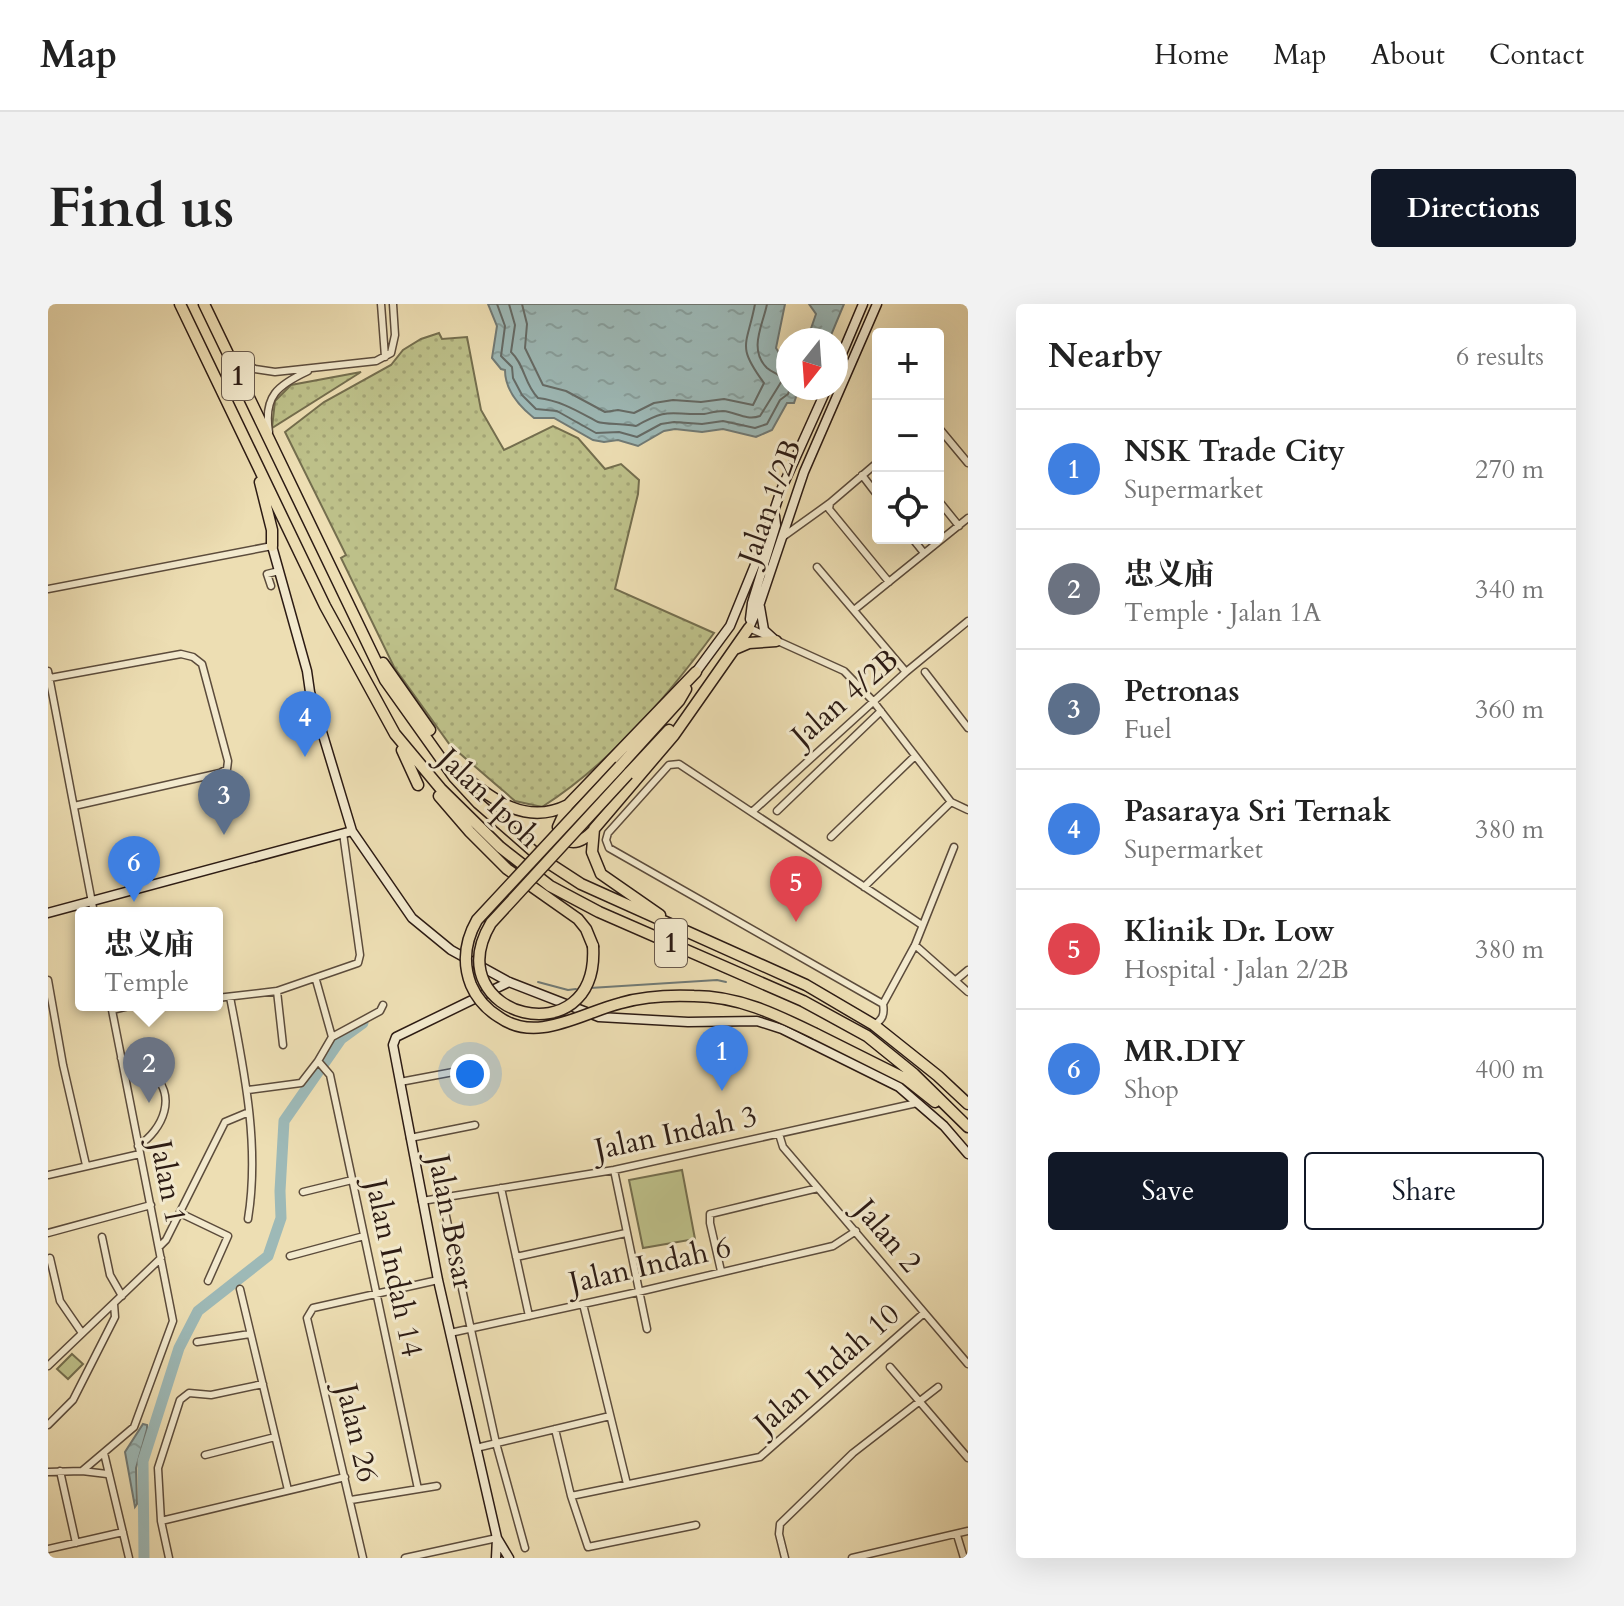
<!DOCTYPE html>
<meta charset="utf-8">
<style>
body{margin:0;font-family:Cardo,"Noto Serif SC",serif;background:#f2f2f2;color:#222}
.controls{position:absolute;right:24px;top:24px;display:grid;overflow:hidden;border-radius:8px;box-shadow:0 8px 32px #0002}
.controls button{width:72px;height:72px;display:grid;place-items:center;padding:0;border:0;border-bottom:2px solid #e0e0e0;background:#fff;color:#222;font:40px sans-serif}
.compass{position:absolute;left:728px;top:24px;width:72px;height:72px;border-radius:50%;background:#fff;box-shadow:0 8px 32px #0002;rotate:197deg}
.you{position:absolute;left:422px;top:770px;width:28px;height:28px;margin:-20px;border:6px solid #fff;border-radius:50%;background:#1a73e8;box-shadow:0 0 0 12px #1a73e833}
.badge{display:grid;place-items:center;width:52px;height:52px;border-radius:50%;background:#111827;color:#fff;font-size:26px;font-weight:700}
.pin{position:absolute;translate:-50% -66px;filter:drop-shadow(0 2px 4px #0008)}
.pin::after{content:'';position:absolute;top:42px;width:28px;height:24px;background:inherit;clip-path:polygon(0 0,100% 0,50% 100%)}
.popup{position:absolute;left:27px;top:603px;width:148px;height:104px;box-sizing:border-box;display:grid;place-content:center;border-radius:8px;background:#fff;filter:drop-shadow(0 2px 6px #0005);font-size:26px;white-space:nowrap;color:#767676}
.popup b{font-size:30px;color:#222}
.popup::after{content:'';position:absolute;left:50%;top:100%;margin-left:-16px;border:16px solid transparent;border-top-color:#fff}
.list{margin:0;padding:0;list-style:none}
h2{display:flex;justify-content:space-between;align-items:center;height:104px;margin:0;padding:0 32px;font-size:34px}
h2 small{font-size:26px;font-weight:400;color:#767676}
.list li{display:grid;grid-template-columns:52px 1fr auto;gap:24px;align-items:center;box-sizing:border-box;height:120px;padding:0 32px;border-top:2px solid #e0e0e0}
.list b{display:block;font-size:30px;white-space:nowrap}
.list p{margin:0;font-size:26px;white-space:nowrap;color:#767676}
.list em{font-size:26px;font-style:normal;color:#767676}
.actions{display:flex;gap:16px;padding:24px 32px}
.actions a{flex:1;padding:18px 0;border:2px solid #111827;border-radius:8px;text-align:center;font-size:28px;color:#111827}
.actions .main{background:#111827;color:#fff}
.icon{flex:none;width:44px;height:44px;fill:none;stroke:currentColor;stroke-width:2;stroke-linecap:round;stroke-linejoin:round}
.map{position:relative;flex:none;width:920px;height:1254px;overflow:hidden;border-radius:8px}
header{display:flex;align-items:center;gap:48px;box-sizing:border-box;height:112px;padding:0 40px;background:#fff;border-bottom:2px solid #e0e0e0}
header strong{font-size:38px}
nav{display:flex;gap:44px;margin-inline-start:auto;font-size:28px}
.intro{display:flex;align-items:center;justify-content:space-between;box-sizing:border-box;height:192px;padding:0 48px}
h1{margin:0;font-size:56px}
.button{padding:20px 36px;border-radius:8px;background:#111827;color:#fff;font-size:28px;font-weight:700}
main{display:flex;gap:48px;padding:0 48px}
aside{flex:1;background:#fff;border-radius:8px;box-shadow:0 8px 32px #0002}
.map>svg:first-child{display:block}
</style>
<header>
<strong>Map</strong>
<nav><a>Home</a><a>Map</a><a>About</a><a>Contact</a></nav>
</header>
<div class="intro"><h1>Find us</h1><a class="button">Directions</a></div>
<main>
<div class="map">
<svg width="920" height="1254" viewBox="0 0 920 1254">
<defs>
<pattern id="green-dots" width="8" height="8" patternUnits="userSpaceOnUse" patternTransform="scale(2)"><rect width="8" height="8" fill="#bdc089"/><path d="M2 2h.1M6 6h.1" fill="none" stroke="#a3a475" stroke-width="1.8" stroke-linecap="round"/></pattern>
<pattern id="water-ripples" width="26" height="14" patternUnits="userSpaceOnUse" patternTransform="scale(2)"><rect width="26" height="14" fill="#9db9b7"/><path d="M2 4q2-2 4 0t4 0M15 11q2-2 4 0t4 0" fill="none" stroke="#879e9c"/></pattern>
</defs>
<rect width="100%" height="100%" fill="#eddeb3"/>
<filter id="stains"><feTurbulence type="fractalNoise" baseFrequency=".0025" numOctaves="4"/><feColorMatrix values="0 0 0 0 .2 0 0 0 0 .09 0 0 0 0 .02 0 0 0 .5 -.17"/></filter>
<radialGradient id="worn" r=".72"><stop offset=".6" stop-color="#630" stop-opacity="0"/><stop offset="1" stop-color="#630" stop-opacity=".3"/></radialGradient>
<path fill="url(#green-dots)" stroke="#746e4e" stroke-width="2" d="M391,29l3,6 25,-2 14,73 23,40 49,-24 25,12 27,31 16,-5 18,16 -1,14 -23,95 99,44c-48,65 -103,130 -172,174l-27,-6 -65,-56 -56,-78 -53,-109 5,-3 -61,-123 39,-30 67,-37 12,-15 18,-11z
M313,68l-89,56 3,-27 16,-16z"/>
<path fill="#bdc089" stroke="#746e4e" stroke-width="2" d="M634,866l13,69 -52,9 -14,-68z
M24,1050l11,10 -15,15 -11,-10z"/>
<path fill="url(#water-ripples)" stroke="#707a76" stroke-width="2" d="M440,0h297l-9,44 5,8 7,2v30h11l-5,15h-7l-15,27 -16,7 -33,-8 -21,3 -27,-3 -11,2 -26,15 -20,-6 -14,2 -11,-2 -39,-22h-20c-15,-12 -29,-28 -29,-48l-4,-1 -9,-11 5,-32z
M761,0h35l-15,36h-22l9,-26z
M95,1120l4,1v4l-11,39 1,36 -2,3 -10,-55z"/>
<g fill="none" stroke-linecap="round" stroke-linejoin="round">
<path stroke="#646a66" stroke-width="2" d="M449,0l8,22 -4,30 11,11 1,11 9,17 14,14 21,2 39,22 23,-1 18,5 24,-13 13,-2 28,2 21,-3 32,7 12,-4 13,-24 8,-6 2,-6
M461,0l6,21 -4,27c14,13 13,32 27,46 24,3 39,13 60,24 4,2 29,2 38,4 34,-19 32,-11 68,-12 6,-1 12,-3 19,-3 13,1 23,10 37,5l23,-37c-4,-5 -10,-6 -16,-11 -19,-19 -4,-43 0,-64
M474,0l5,20 -2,24 18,37 23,6 39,21 13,-2 16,3 20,-10 19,-3 28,2 23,-3 29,6 11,-22c-28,-38 -17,-37 -9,-79"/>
<path stroke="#707a76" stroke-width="2" d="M490,678l30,8 8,-1
M542,684l127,-8 9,2"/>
<path stroke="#9db9b7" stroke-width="11" d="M96,1254l-1,-97 36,-113 19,-37 70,-55 13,-38 -1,-27 4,-70 57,-82 22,-16"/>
<defs>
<path id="street" d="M333,0l4,53
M182,51l25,14 20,3 101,-11 15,-8 4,-18 -2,-31
M890,123l30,36
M221,128c-6,-36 9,-47 39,-61
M814,171l16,21
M890,196l21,26
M782,199l-1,6 60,73
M736,232l46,-33 48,-41
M864,234l12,15
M769,263l89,105
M223,282l-4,-12 12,-3
M0,285l224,-43
M806,306l114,-92
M701,324l95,43 29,30 78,101 17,8
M0,367l46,242
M877,368l43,56
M2,374l131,-24 12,3 9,7 26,97 -1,8 -7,4 -146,33
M705,507l153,-139 62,-51
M729,507l104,-100
M783,533l84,-81
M816,583l87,-85
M867,641l53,47
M0,676l15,85 23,100
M268,676l16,57
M908,676l12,-10
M229,687l6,54
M182,693c14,73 30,148 18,222
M169,694l60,-7 81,-28 2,-8 -17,-122
M835,700l-274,-156 -3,-8 2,-7 61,-68 10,-1 243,161
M64,706l21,-5
M826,721c8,-5 11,-10 9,-21l32,-59 39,-98
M73,754c9,5 20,8 29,14 29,22 13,58 -12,74
M270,757l12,14 88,414
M352,778l64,-12
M200,786l53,-7 17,-22 14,-24 48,-26 3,-6
M731,830l4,13 35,41 150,176
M362,834l65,-13
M566,866l33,159
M0,871l92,-21
M453,884l28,128
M255,888l49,-12
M394,894l54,245 29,105
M374,897l192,-31 303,-67
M132,909l48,23 -20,45
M0,929l103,-28
M54,933l8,38 12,21
M111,943l7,-7 59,-118 24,-10
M242,952l74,-20
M468,953l110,-24
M2,954l10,43 22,32
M673,967l-11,-48v-9l108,-26
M192,985l48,201
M535,1000l44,180
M402,1029l188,-41 195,-46 23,-15
M149,1038l53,-8
M0,1062l113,-108
M842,1063l78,91
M0,1121l25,-25 42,-83 -1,-13
M507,1125l16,67 17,51 108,-22
M428,1144l134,-32
M56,1149l25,105
M157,1151l70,-18
M12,1167l16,72
M34,1167l52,-44 39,-106 -62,-316
M0,1168l34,-1 25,3
M523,1192l189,-39 164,-144
M303,1196l86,-14
M113,1217l184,-44
M909,1231l7,23
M0,1245l75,-17
M121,1254l-8,-37 -3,-53 22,-68 9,-7 22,2 52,-11
M315,1254l-56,-240 6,-10 125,-28
M357,1254l92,-20
M737,1254l-6,-24 1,-10 73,-71 85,-66
M804,1254l116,-27"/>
<path id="secondary" d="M788,64l27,-64
M224,242l35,125 3,21 42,139 60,87 39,32 58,32 90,35 89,5 69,-1 25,8 117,58 45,39 24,28
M712,303l4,23 12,11
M702,315l2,-16 24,-78 -1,-9
M701,324l11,-25 44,-131 73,-168
M648,368l34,-46 31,-76 20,-60 46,-102
M0,609l304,-82
M449,1234l12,20
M448,1254l1,-20 -59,-258 -45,-235 3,-8 113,-55"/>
<path id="highway" d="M132,0l145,302 70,128 46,55 59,58 50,39 49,26 204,89 64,35 47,38 54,53
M156,0l181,376 69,97 24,26 63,55 40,26 225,101 68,40 64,51 30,28
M212,178l12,48v16
M687,345l14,-6 27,-2
M335,359l47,67
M354,446l16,35
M400,460c37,28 72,65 120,41l128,-133
M572,462l59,-65 7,-12
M580,470l41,-44
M391,492l31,36 37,37 71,50 8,10 7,17
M519,503l-9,20 3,11c13,8 22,3 32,-7
M612,611l-59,-41 -9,-22 2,-23 80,-94 75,-107
M768,730l90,45 29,23"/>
</defs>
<use href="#street" stroke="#5c4c3c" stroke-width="9"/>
<use href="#secondary" stroke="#2c1b14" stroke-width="11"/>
<use href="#highway" stroke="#2c1b14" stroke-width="13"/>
<use href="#street" stroke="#f3eace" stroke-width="6"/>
<use href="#secondary" stroke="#f3eace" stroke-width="8"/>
<use href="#highway" stroke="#eddeb3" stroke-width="10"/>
<defs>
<path id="highway-bridge" d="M572,462l-143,154c-12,21 -15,42 -6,65 6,14 15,24 28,32 38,27 82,-4 122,-14 24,-7 49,-8 73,-7 45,0 83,19 122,38
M545,642c7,113 -158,71 -102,-23l137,-149"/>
</defs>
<use href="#highway-bridge" stroke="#2c1b14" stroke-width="13" stroke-linecap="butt"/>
<use href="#highway-bridge" stroke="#eddeb3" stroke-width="10"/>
</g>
<g text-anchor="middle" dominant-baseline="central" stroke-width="6" stroke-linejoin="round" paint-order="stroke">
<g fill="#f3eace" stroke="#68594c" stroke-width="2">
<rect x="174" y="48" width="32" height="48" rx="6"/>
<rect x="607" y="615" width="32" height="48" rx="6"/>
</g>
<g font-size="28" font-weight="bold" fill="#2c1b14">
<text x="190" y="72">1</text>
<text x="623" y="639">1</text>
</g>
<g font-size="30" fill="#2c1b14" stroke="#f3eace">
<text transform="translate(722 198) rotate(-70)">Jalan 1/2B</text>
<text transform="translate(797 394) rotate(-41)">Jalan 4/2B</text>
<text transform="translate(441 494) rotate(44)">Jalan Ipoh</text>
<text transform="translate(628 829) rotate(-12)">Jalan Indah 3</text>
<text transform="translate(120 878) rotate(79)">Jalan 1</text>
<text transform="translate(403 918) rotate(79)">Jalan Besar</text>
<text transform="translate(840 932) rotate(50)">Jalan 2</text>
<text transform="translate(602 961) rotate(-13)">Jalan Indah 6</text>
<text transform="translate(346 964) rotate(78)">Jalan Indah 14</text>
<text transform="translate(779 1065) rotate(-41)">Jalan Indah 10</text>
<text transform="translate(309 1129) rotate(77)">Jalan 26</text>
</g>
</g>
<rect width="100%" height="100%" filter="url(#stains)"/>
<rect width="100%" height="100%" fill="url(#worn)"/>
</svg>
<div class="controls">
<button>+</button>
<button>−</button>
<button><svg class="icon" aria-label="locate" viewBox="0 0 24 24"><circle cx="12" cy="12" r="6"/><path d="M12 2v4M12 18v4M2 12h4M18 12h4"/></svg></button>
</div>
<svg class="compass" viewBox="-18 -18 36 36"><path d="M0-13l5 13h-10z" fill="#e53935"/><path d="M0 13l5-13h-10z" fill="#767676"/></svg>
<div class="you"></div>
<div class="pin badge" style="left:674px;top:787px;background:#3f7fe0">1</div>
<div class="pin badge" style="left:101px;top:799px;background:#6b7280">2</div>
<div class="popup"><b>忠义庙</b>Temple</div>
<div class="pin badge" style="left:176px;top:531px;background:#5c6f8a">3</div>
<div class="pin badge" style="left:257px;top:453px;background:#3f7fe0">4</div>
<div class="pin badge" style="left:748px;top:618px;background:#e0444e">5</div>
<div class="pin badge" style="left:86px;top:598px;background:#3f7fe0">6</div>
</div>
<aside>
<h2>Nearby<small>6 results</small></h2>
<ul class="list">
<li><span class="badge" style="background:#3f7fe0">1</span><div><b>NSK Trade City</b><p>Supermarket</p></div><em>270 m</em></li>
<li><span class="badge" style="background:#6b7280">2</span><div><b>忠义庙</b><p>Temple · Jalan 1A</p></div><em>340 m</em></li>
<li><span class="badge" style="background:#5c6f8a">3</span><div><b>Petronas</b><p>Fuel</p></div><em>360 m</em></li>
<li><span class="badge" style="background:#3f7fe0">4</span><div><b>Pasaraya Sri Ternak</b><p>Supermarket</p></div><em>380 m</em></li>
<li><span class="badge" style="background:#e0444e">5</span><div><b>Klinik Dr. Low</b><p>Hospital · Jalan 2/2B</p></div><em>380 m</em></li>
<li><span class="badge" style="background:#3f7fe0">6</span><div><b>MR.DIY</b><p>Shop</p></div><em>400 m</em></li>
</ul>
<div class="actions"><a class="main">Save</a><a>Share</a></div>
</aside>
</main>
